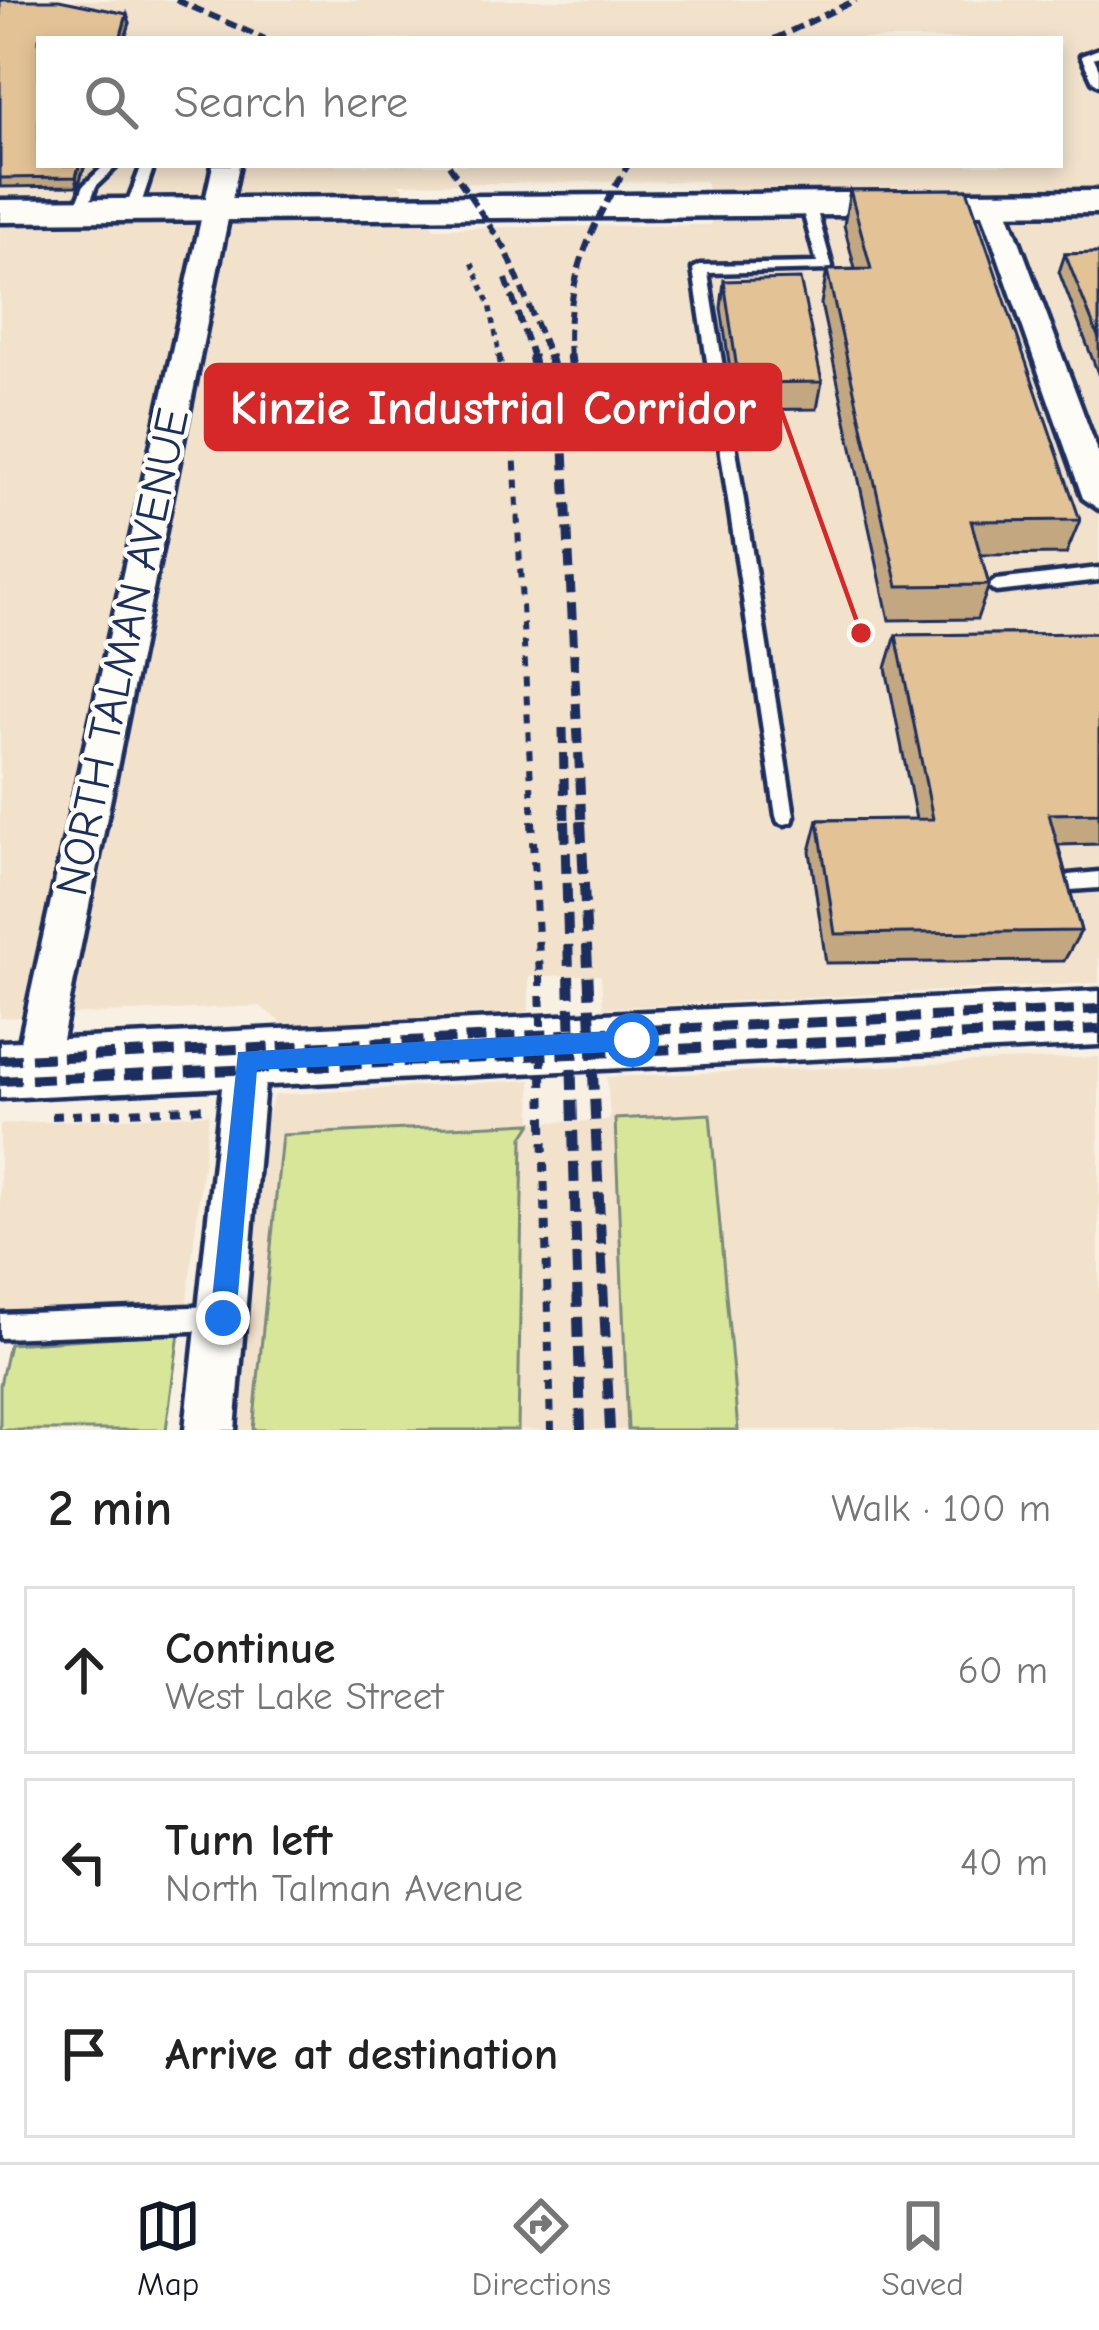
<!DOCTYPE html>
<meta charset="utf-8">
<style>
body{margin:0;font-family:"Comic Neue",sans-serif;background:#f2f2f2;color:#222}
.stop{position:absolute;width:36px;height:36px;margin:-27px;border:9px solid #1a73e8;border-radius:50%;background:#fff}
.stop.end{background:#1a73e8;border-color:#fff;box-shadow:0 3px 12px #0008}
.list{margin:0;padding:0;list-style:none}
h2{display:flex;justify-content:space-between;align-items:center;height:156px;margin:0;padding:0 48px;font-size:51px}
h2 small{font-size:39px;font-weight:400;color:#767676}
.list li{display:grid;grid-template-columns:78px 1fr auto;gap:36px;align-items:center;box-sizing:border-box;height:168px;margin:0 24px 24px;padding:0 24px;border:3px solid #e0e0e0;border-radius:0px}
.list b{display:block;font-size:45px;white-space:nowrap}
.list p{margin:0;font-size:39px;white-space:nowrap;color:#767676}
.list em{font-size:39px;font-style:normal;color:#767676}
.icon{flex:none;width:66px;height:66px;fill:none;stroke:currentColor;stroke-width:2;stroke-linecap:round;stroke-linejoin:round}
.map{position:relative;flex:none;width:1099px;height:1430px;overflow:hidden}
.search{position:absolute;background:#fff;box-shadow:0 6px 18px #0003;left:36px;right:36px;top:36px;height:132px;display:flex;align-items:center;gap:30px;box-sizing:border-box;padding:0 42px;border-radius:0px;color:#767676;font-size:45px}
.sheet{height:732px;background:#fff}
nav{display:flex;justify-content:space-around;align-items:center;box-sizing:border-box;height:168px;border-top:3px solid #e0e0e0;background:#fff;font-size:33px;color:#767676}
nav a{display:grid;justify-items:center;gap:6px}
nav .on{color:#111827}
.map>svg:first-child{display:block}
</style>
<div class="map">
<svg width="1099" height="1430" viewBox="0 0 1099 1430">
<rect width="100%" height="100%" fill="#f8f0e3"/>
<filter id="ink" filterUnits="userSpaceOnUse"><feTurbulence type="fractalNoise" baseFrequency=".00833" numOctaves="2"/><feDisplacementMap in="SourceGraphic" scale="24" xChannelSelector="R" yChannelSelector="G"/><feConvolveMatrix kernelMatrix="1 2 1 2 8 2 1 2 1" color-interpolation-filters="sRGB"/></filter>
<g filter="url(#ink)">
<path fill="#f2e2cc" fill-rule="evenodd" d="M0,0h1099v187l-390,6 -3,-12 -307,3 36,44 276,-3v-13h388v771l-496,25 -2,-33 -72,1v36l-245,12 -24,-18 -260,12zM39,39h1021v126h-1021z
M1099,1057v373h-863l30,-311 8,-24 257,-15 1,42 66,-1 12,-2 -3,-42z
M209,1114l-24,204 -185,8v-202z"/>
<path fill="#d8e699" stroke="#7a8a7c" stroke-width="3" d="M710,1114l28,316h-110l-13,-311z
M532,1123l-9,14 -5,293h-265l29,-295z
M179,1333l-13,97h-166v-45l9,-41z"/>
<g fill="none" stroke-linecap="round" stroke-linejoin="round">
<defs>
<path id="lane" d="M1099,49v7l-5,2 5,11v16l-6,-4 -12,-25z
M105,165h13l-22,21 -10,27h-10l-2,-3 10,-25z
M142,165h12l-15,45 -7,4 -7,-4z
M808,200l7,4 17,63 -2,3 -122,3 86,543 -2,6 -7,2 -7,-2 -2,-6 -83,-547 7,-4 117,-2 -16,-59z
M1099,568v12l-103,12 -8,-6 8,-6z
M1099,872v16l-43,3 -7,-2 -3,-6 3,-6z
M218,1306l8,4 4,8 -4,8 -8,4 -218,8v-24z"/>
<path id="street" d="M213,165h26l-183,904 -6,14 -15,6 -15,-6 -6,-14z
M992,195l13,8 94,252v54l-16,-11 -104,-295z
M246,1040l15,6 6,14 -32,370h-50l40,-370 6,-14z"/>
<path id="secondary" d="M1099,191v22l-1099,9v-22z
M1099,991v54l-1099,53v-56z"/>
</defs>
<use href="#lane" stroke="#1b2f5e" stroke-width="9"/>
<use href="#street" stroke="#1b2f5e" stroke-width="9"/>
<use href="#secondary" stroke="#1b2f5e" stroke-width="9"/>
<path stroke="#1b2f5e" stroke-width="4.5" stroke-dasharray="6 6" stroke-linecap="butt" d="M472,263l18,43 10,52"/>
<path stroke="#1b2f5e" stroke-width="6" stroke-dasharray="9 9" stroke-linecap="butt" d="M499,355l14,72 20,397"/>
<path stroke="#1b2f5e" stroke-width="8" stroke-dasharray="10 10" stroke-linecap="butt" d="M532,821l8,155
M52,1116l154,-8
M543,1122l8,308"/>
<use href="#lane" fill="#fdfcf7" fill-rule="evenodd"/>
<use href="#street" fill="#fdfcf7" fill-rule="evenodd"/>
<use href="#secondary" fill="#fdfcf7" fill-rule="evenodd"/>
<path stroke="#1b2f5e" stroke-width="6" stroke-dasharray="12 6" stroke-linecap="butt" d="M176,0l89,39
M774,39l82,-39
M449,165l57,85 44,108
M506,279l27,79
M570,358c-6,-74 20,-132 58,-193"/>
<path stroke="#1b2f5e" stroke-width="9" stroke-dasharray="16 9" stroke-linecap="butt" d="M532,355l17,92
M549,355l13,52 20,417
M570,355l4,31
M563,728l2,96"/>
<path stroke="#1b2f5e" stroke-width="10" stroke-dasharray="21 10" stroke-linecap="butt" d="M565,821l16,609
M581,821l29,609
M0,1060l1099,-51
M0,1081l1099,-52"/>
<path stroke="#1b2f5e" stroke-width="8" stroke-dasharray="10 10" stroke-linecap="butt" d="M540,976l3,146"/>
</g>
<path fill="#c3a780" stroke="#1b2f5e" stroke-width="3" d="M0,0l127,14 3,9 -91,142h46l-7,21 -78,1z
M850,190l230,330 -14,34 -86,1 9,30 -12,34 -88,1 -68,-316 6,-34 28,-1 -11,-44z
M1099,253v123l-40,-104 6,-18z
M724,281l98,101 -5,27 -81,1 -15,-102z
M1099,633v211l-41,1 23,86 -17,30 -238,2 -16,-112 8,-31 98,-1 -30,-151 10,-33z"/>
<path fill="#9f8868" stroke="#1b2f5e" stroke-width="3" d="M127,14l3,9 -5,16h-5z
M79,165h6l-7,21 -2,-9z"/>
<path fill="#e3c295" stroke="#1b2f5e" stroke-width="3" d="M0,0h59l68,14 -7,25h-81v126h40l-3,12 -76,1z
M967,189l113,331 -109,1 18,64 -91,1 -71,-316 44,-1 -21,-79z
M1099,253v86l-34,-85z
M800,279l22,103 -83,1 -15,-102z
M1099,633v180l-50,1 32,117 -246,3 -17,-114 115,-1 -37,-184z"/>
</g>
<path fill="#1a73e8" d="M632,1030l11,10 -11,11 -375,19 -21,248 -13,12 -9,-3 -4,-9 28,-266z"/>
<g text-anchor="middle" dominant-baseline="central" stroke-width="9" stroke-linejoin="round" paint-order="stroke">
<g font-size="45" fill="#1b2f5e" stroke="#fdfcf7">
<text transform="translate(122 652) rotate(-78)">NORTH TALMAN AVENUE</text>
</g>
</g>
<path fill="none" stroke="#d62828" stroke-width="4.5" d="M861 633L780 407"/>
<circle fill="#d62828" stroke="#fdfcf7" stroke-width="4.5" cx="861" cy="633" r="12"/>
<rect fill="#d62828" stroke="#d62828" stroke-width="4.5" x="206" y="365" width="574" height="84" rx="12"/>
<g font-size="48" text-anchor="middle" font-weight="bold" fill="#fff">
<text x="493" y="424">Kinzie Industrial Corridor</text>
</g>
</svg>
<div class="stop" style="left:632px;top:1040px"></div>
<div class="stop end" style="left:223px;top:1318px"></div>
<div class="search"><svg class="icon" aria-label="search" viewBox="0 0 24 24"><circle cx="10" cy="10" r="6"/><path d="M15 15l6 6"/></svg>Search here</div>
</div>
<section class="sheet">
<h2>2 min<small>Walk · 100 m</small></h2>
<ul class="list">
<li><svg class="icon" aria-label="ahead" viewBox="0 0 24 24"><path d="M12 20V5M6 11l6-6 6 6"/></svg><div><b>Continue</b><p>West Lake Street</p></div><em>60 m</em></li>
<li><svg class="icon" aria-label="left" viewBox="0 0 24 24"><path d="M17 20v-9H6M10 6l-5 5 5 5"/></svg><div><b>Turn left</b><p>North Talman Avenue</p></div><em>40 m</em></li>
<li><svg class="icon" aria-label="arrive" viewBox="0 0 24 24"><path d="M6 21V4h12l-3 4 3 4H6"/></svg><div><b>Arrive at destination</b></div></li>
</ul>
</section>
<nav>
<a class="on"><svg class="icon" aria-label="map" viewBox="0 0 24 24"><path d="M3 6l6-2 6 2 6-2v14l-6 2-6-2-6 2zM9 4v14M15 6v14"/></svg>Map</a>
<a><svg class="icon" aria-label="directions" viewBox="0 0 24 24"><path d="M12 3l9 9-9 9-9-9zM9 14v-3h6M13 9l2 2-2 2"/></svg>Directions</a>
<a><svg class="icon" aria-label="saved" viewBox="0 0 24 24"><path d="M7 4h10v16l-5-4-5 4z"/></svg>Saved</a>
</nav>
